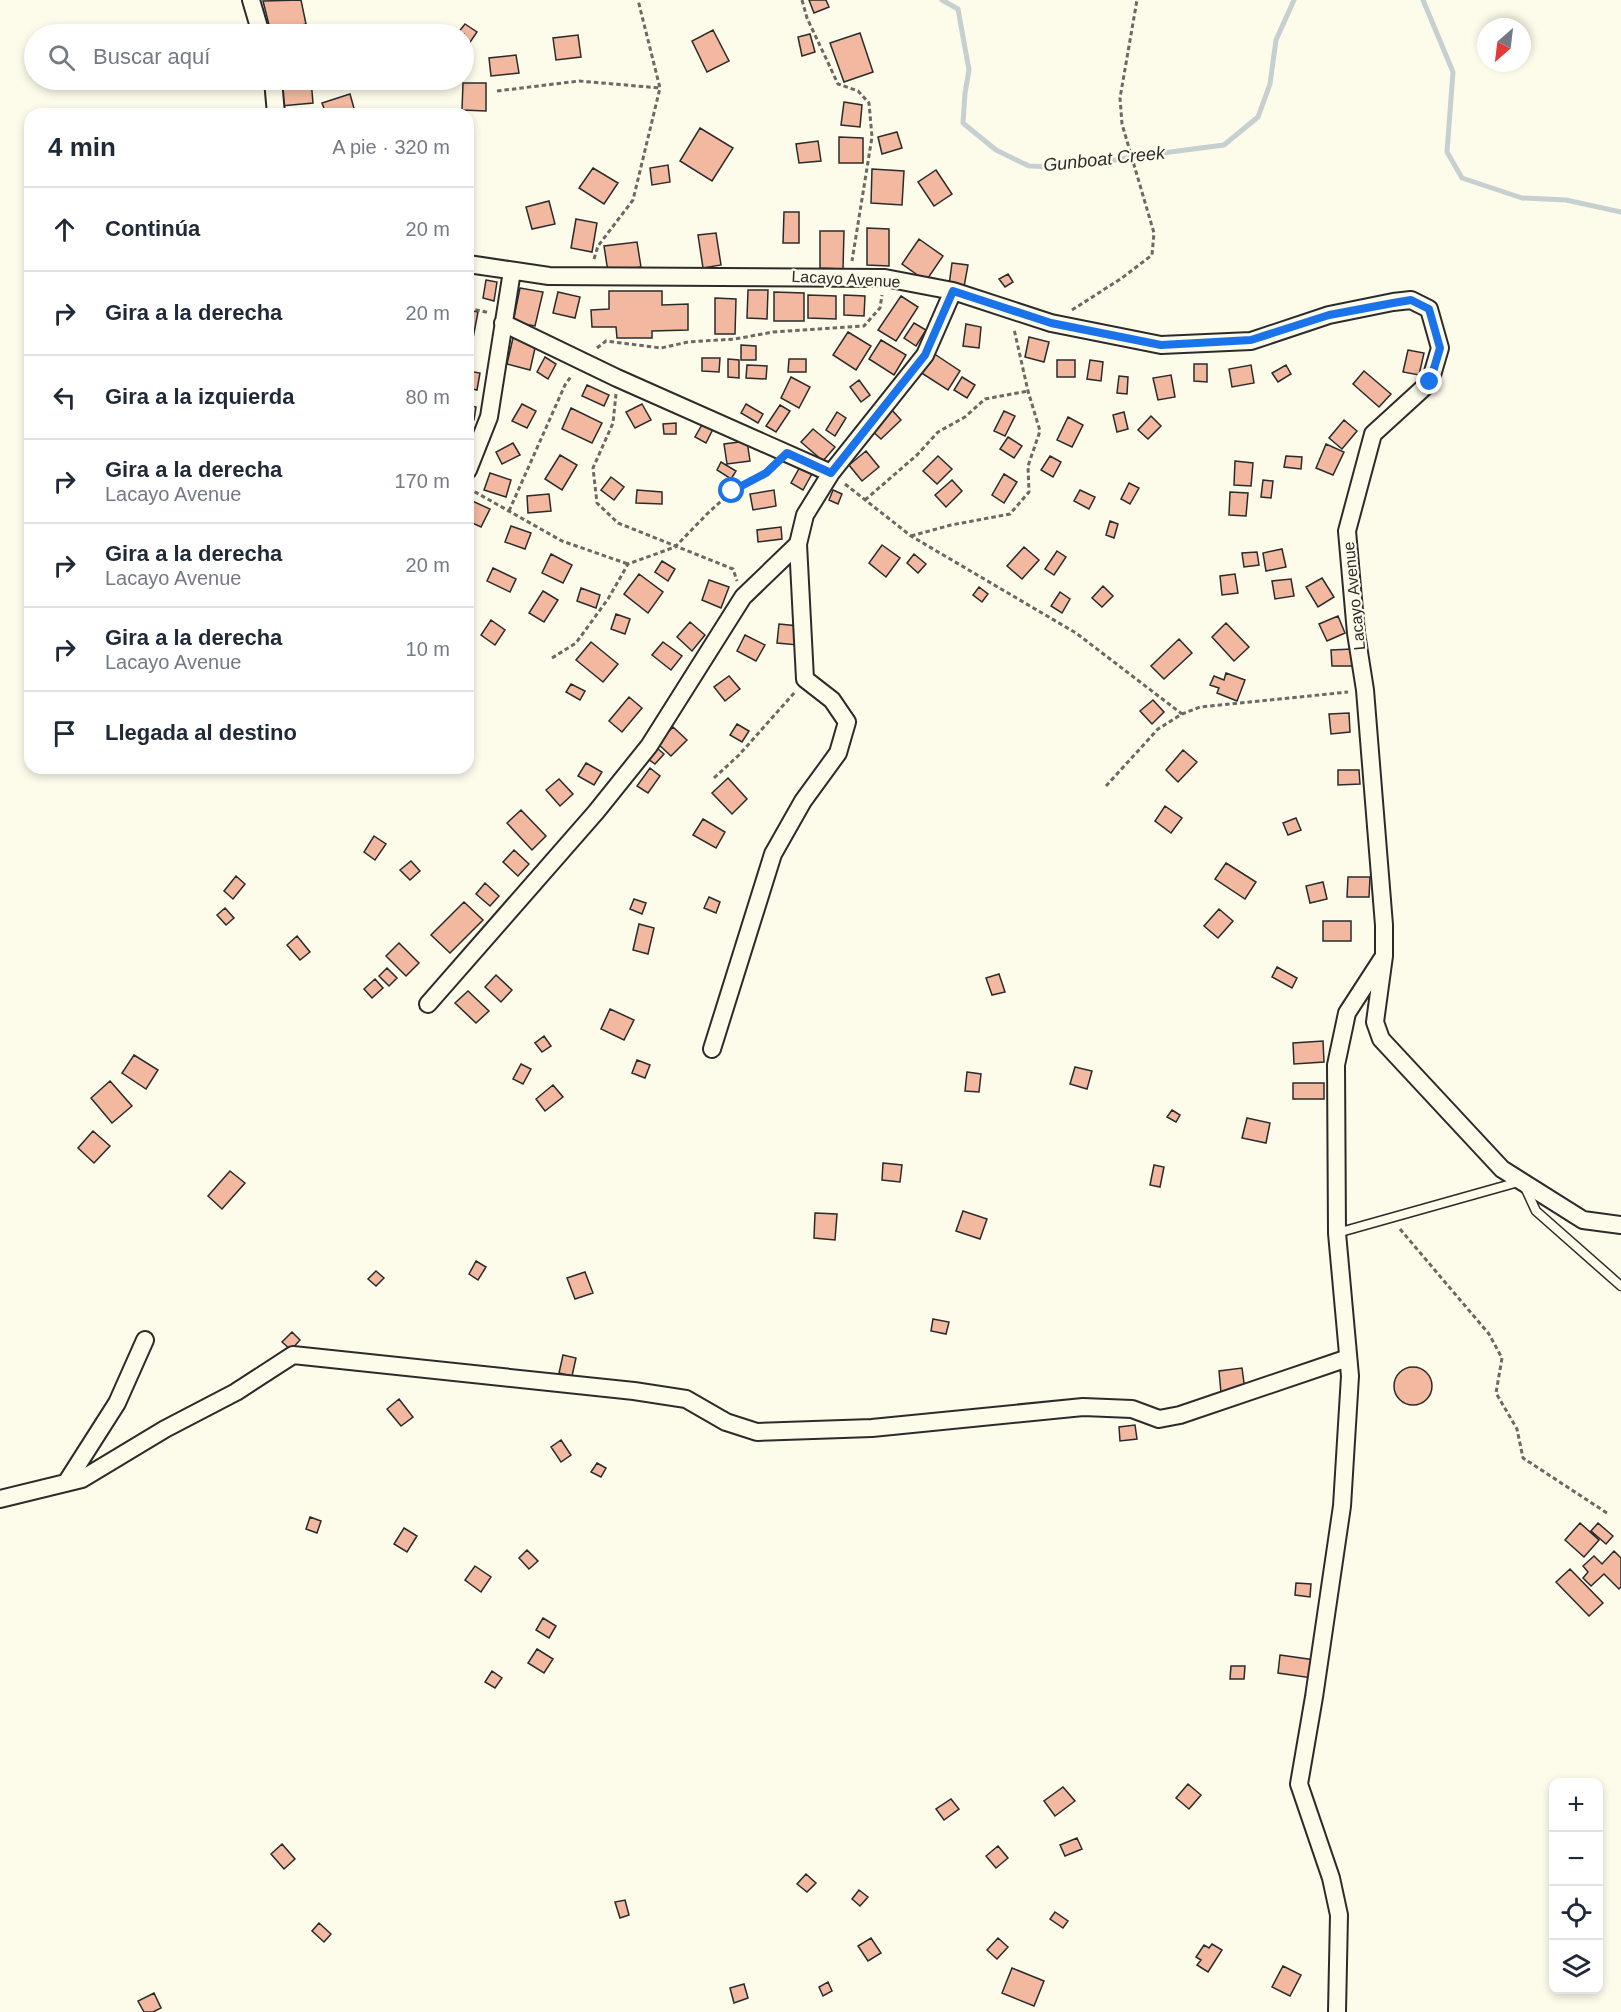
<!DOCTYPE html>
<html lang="es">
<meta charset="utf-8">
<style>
body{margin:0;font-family:Helvetica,sans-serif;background:#f6f6f7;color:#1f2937}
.controls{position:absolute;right:18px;bottom:18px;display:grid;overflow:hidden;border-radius:12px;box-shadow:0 3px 9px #0003}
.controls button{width:54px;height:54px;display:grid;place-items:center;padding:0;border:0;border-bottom:2px solid #e0e1e3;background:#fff;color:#1f2937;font:30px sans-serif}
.compass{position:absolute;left:1477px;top:18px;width:54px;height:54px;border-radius:50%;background:#fff;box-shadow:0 3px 9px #0003;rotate:208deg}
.stop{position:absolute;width:18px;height:18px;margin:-14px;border:4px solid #1a73e8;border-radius:50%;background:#fff}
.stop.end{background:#1a73e8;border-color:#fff;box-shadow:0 2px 6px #0008}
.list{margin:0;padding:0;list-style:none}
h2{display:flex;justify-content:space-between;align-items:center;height:78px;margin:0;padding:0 24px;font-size:26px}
h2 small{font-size:20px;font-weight:400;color:#747a83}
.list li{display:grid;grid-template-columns:39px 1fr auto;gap:18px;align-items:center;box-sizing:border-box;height:84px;padding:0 24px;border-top:2px solid #e0e1e3}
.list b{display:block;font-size:22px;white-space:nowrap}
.list p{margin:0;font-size:20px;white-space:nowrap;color:#747a83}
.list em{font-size:20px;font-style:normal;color:#747a83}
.icon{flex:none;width:33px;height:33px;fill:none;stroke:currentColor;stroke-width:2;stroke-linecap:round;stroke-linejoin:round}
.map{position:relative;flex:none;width:1621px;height:2012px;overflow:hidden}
.search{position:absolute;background:#fff;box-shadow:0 3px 9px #0003;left:24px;top:24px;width:450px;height:66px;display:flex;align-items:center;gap:15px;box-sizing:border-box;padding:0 21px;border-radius:33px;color:#747a83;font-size:22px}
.panel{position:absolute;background:#fff;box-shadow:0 3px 9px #0003;left:24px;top:108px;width:450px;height:666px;border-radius:18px}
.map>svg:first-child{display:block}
</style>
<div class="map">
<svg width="1621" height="2012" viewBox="0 0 1621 2012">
<rect width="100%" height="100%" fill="#fdfbea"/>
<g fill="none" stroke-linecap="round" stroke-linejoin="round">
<path stroke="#c7d0d0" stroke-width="5" d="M942,0l16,9 11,61 -4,23 -2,30 33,27 33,16 25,1 50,-5 28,-5 92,-12 34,-28 12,-33 6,-44 18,-40
M1423,0l30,72 -6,80 15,26 60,20 44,2 55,12"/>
</g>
<path fill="#f2b8a0" stroke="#2b2b2b" stroke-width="1.5" d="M301,0l5,24 -35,9 -8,-32z
M809,0h17l3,7 -15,6z
M465,24l12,8 -13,19v-17h-7z
M713,30l16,31 -22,11 -15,-31z
M860,33l13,39 -29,10 -14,-39z
M810,34l5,18 -13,4 -4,-19z
M578,35l3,22 -25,3 -3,-22z
M516,55l3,18 -28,3 -2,-18z
M311,80l2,23 -32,3 -3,-23z
M463,83h23v28l-24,-1z
M350,94l5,18 -29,2 -4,-11z
M844,102l18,3 -2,22 -19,-2z
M700,128l33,20 -21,33 -32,-20z
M897,132l5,16 -20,6 -4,-17z
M839,137l24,1v25h-24z
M818,141l3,20 -22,2 -3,-19z
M668,165l2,17 -18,3 -2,-17z
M593,168l25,15 -14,21 -25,-16z
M872,169l32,2 -2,34 -31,-2z
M936,170l16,24 -18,12 -16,-24z
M549,201l6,23 -23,5 -6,-22z
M784,212h15v31h-16z
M576,219l21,4 -5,29 -21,-4z
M867,228l22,1v37l-22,-1z
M820,231h24l-1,38 -23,-1z
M716,233l5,32 -18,3 -5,-33z
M919,239l24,17 -17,25 -24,-17z
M637,242l4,25 -33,5 -4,-26z
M952,263l16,2 -4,22 -15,-2z
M1008,274l5,8 -8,5 -6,-8z
M486,280l11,2 -3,19 -11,-3z
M520,288l23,4 -8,34 -22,-4z
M748,290h20l-1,29 -20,-1z
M609,291h53v14l26,-1v26l-36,1v7h-35l-1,-11h-24l-1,-17 18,-1z
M558,292l22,5 -5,21 -22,-5z
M774,292l30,1v28h-30z
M808,295l28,1v23l-28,-1z
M844,295l21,1 -1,20 -20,-1z
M901,296l17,11 -22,34 -18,-11z
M715,298l21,1 -1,35h-20z
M468,310l10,2 -5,26 -5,-1z
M914,323l12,7 -10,16 -12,-8z
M966,324l15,3 -2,21 -16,-2z
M848,332l23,14 -15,24 -23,-15z
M1029,337l20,5 -5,20 -19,-5z
M513,338l23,6 -6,26 -23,-6z
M881,340l25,15 -12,20 -25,-16z
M741,345l15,1v14h-15z
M1408,350l16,3 -5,22 -16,-3z
M933,353l27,18 -12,19 -28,-18z
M545,357l11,7 -8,15 -11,-7z
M702,358h18l-1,14 -17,-1z
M728,359l11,1v18l-11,-1z
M789,359h17v13h-18z
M1057,360h18v17h-18z
M1090,360l13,2 -2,19 -14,-2z
M1194,364h13v18l-13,-1z
M747,365l20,1 -1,13 -20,-1z
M1251,365l3,18 -22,4 -3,-18z
M1286,365l5,9 -13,8 -6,-9z
M468,371l12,2 -3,17 -9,-2z
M1364,371l27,23 -12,13 -26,-23z
M1171,375l4,22 -17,3 -5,-22z
M1119,376l9,1 -1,17 -10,-1z
M791,377l19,10 -11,21 -18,-10z
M962,377l13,8 -8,13 -13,-8z
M859,380l11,15 -9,7 -11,-15z
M587,385l22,10 -5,11 -22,-10z
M522,404l14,7 -9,17 -15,-7z
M642,404l9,16 -16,8 -9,-16z
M746,404l17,10 -5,9 -17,-10z
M468,405l8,2 -2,13 -6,-1z
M780,405l10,6 -14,21 -10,-6z
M571,408l31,15 -10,20 -30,-14z
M891,409l10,11 -20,19 -11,-10z
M1004,411l11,5 -10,20 -11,-5z
M837,412l9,6 -11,18 -9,-6z
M1124,412l4,17 -11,3 -4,-17z
M1151,416l10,10 -13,13 -10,-9z
M1068,417l15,8 -11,22 -15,-7z
M1344,420l13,11 -15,18 -13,-11z
M676,423v11h-12l-1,-10z
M703,423l10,6 -7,14 -11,-6z
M813,429l22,18 -12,14 -22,-19z
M1008,437l14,9 -8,12 -14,-9z
M747,441l3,20 -23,3 -3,-20z
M513,443l7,12 -18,9 -6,-12z
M1326,444l18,8 -11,23 -17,-7z
M866,451l13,16 -17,14 -13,-16z
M560,455l17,10 -15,25 -17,-11z
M938,456l14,13 -15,15 -14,-13z
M1050,456l11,6 -8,15 -12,-7z
M1286,456l16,1 -1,12 -17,-2z
M1235,461l18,2 -2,23 -17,-1z
M721,462l15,9 -5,8 -14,-9z
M801,465l12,7 -10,18 -12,-7z
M490,473l21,7 -5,17 -22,-7z
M1004,474l13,8 -13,21 -12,-8z
M611,477l13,10 -10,13 -13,-10z
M952,480l10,11 -16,16 -11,-12z
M1263,480l10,1 -2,17 -10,-1z
M1129,483l10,5 -9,16 -9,-5z
M637,490l25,2v12l-26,-1z
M774,490l2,16 -23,4 -3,-16z
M833,490l9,4 -4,10 -9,-4z
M1080,490l15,7 -6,12 -15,-8z
M1230,492l18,1 -2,23 -17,-1z
M549,494l2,17 -23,2 -1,-17z
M468,499l22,10 -9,18 -13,-6z
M1110,521l8,3 -4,14 -8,-3z
M511,526l20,7 -6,16 -20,-7z
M781,527l1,12 -24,3 -1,-12z
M882,545l18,13 -14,19 -17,-14z
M1024,547l15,13 -17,19 -15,-13z
M1282,549l4,18 -20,4 -3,-18z
M1057,551l9,6 -12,18 -9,-6z
M1257,552l2,13 -15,2 -2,-14z
M551,554l21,11 -9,18 -21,-10z
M914,554l12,10 -8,9 -11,-10z
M662,561l13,8 -7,12 -13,-9z
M493,568l23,11 -6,13 -23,-11z
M639,574l24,18 -15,21 -24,-19z
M1235,574l3,19 -16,2 -2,-19z
M1322,578l12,19 -16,10 -12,-20z
M1291,579l3,17 -19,3 -3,-18z
M709,580l20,7 -8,21 -19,-8z
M1103,586l10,10 -11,11 -10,-9z
M979,587l9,7 -6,8 -9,-7z
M581,588l19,7 -4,13 -19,-7z
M543,591l15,9 -14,22 -15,-9z
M1060,592l10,7 -8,14 -11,-7z
M616,614l14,5 -5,15 -14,-5z
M1338,616l7,17 -18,8 -8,-17z
M491,620l14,10 -10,15 -14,-10z
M690,622l15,13 -13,16 -15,-14z
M1226,623l23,24 -15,14 -22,-24z
M779,624l20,2 -1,19 -21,-2z
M745,635l20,10 -9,16 -19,-10z
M1179,639l13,14 -28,26 -13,-13z
M591,642l27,22 -15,18 -27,-22z
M663,642l19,14 -11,14 -19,-15z
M1352,649l1,17h-21l-1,-16z
M1226,673l19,7 -8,21 -20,-8 2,-5 -9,-3 4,-9 10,4z
M729,676l11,13 -15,12 -11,-14z
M571,684l14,7 -5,9 -14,-8z
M629,697l13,11 -20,24 -13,-11z
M1153,700l11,12 -12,12 -12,-13z
M1349,713l1,19 -19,2 -2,-20z
M737,724l12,7 -7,11 -12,-7z
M673,727l14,13 -16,16 -14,-13z
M657,748l7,6 -9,10 -7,-5z
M1183,750l14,12 -19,20 -12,-12z
M586,763l16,9 -8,13 -16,-9z
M650,768l10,8 -12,17 -11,-7z
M1338,770h21l1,14 -22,1z
M728,778l19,21 -15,15 -20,-21z
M559,779l14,15 -13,12 -14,-16z
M1165,806l17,12 -11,15 -16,-12z
M521,810l25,26 -14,14 -25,-27z
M1296,818l5,12 -13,5 -5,-12z
M703,819l22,13 -9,16 -23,-13z
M374,836l12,8 -11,16 -11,-8z
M514,850l15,14 -11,12 -15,-14z
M411,861l9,10 -10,9 -10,-10z
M1226,863l30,19 -11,17 -30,-20z
M236,876l9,8 -12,15 -9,-8z
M1348,877h22l-1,20h-22z
M1323,882l4,17 -17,4 -4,-17z
M485,883l14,13 -9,10 -14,-12z
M709,897l11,5 -4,11 -12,-5z
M634,899l12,4 -4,11 -12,-5z
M464,902l19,18 -33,33 -19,-18z
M225,908l9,10 -8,7 -9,-10z
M1219,909l14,12 -15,17 -14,-12z
M1323,921h28v20h-28z
M639,924l15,4 -6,26 -15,-4z
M297,936l13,16 -10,8 -13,-15z
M399,943l20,20 -13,13 -20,-20z
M1277,967l20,11 -5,10 -20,-11z
M387,968l10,10 -8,8 -10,-10z
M999,974l6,18 -13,3 -6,-17z
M496,975l16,15 -11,12 -16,-15z
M375,979l8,9 -11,10 -8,-9z
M468,991l21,20 -13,12 -21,-20z
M610,1009l24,11 -10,20 -23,-11z
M544,1036l7,10 -9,6 -7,-9z
M1323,1041l1,21 -30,2 -1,-21z
M134,1055l24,15 -12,19 -24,-16z
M637,1060l13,5 -5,13 -13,-5z
M521,1064l10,5 -8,15 -10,-5z
M1075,1067l17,4 -5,18 -17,-5z
M967,1072l14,2 -2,18 -14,-1z
M110,1081l22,25 -20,17 -21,-25z
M1293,1083h31v16h-31z
M553,1085l10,12 -18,14 -9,-12z
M1172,1110l8,5 -4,7 -9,-5z
M1247,1118l23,5 -4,20 -24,-5z
M93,1131l17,15 -16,17 -16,-15z
M883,1163l19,2 -2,17 -18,-2z
M1154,1165l10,2 -4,20 -10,-2z
M230,1171l15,12 -23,26 -14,-13z
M963,1211l24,8 -7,20 -24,-8z
M815,1213l22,1 -2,26 -21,-2z
M476,1261l10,6 -8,13 -9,-6z
M376,1271l8,7 -8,8 -8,-7z
M585,1272l8,21 -18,6 -8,-21z
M933,1319l16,3 -3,12 -15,-3z
M292,1332l8,8 -9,10 -9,-8z
M563,1355l13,3 -4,18 -13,-3z
M1394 1386a19 19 0 1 1 38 0a19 19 0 1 1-38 0Z
M1242,1368l3,22 -24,3 -2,-22z
M399,1399l14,18 -12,9 -14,-17z
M1135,1425l2,14 -17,2 -1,-14z
M561,1440l10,15 -10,7 -10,-15z
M597,1463l9,5 -5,9 -10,-5z
M310,1517l11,4 -4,12 -11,-4z
M1580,1523l19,17 -15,17 -19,-17z
M1598,1523l15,13 -7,8 -15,-13z
M404,1528l13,8 -10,16 -13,-8z
M527,1550l11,11 -9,8 -10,-11z
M1614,1551l7,7v29l-2,2 -15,-15 -13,12 -8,-8 5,-6 -5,-6 11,-10 8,8z
M475,1566l16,11 -10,15 -16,-12z
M1570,1569l33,34 -14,13 -33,-34z
M1296,1583l15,1 -1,13 -15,-2z
M543,1618l13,8 -7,12 -13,-8z
M537,1649l16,10 -9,14 -16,-10z
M1280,1655l35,5 -3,18 -34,-5z
M1231,1666h14l-1,13h-14z
M492,1671l10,7 -7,10 -10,-6z
M1188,1784l13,11 -12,14 -13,-11z
M1063,1787l12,14 -20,15 -11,-15z
M951,1799l8,10 -15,11 -8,-11z
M1077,1838l5,11 -17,7 -5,-11z
M282,1844l13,15 -11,10 -13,-15z
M998,1846l10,12 -12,10 -10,-12z
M806,1874l10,9 -9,9 -10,-8z
M859,1890l9,7 -8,9 -8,-7z
M625,1900l4,15 -9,3 -5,-16z
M1055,1912l13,9 -5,7 -13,-9z
M319,1923l12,11 -7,8 -12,-11z
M871,1938l10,15 -13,8 -10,-15z
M998,1938l10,9 -11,12 -10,-9z
M1212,1944l10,6 -14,22 -11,-7 4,-5 -5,-3 8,-12 5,3z
M1283,1966l18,9 -11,21 -18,-9z
M1012,1968l32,13 -10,25 -32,-13z
M828,1982l4,9 -9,5 -4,-9z
M744,1984l4,14 -14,5 -4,-15z
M154,1993l7,15 -8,4h-9l-6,-11z"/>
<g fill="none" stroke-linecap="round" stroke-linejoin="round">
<defs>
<path id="service" d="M1337,1233l185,-52 14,30 85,75"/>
<path id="minor" d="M251,0l10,34
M273,80l3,34
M468,264l81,12 336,2 68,13 98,32 110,22 90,-4 78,-26 64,-13 18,-2 18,9 11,39 -10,34 -57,52 -26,97 9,102 9,57 19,235v31l-9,66 6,17 121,130 81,51 38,5
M503,323l114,55 214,95
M468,470l21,-53 23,-146
M428,1004l168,-192 53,-66 94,-149 55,-53
M712,1049l61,-195 30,-53 35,-48 9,-31 -15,-22 -27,-21 -7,-135 7,-29 26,-42 94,-118 28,-64
M66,1483l51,-80 28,-63
M0,1499l82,-20 83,-50 71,-37 57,-37 341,36 52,8 40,23 31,10 115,-4 211,-21 49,2 27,10 21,-4 168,-57
M1337,2012l2,-97 -8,-37 -32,-94 15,-87 28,-191 8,-130 -13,-143 -1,-168 11,-52 35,-54"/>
</defs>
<use href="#service" stroke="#2b2b2b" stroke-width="11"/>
<use href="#minor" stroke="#2b2b2b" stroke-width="20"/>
<path stroke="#6a6964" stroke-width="3" stroke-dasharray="4.5 3" stroke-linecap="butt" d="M802,0l5,18 31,66 20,7 11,12 3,34 -20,124
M497,91l82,-10 81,7
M594,259l4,-13 35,-46 27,-112 -22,-88
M468,308l22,5
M1072,310l50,-32 30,-23 2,-22 -32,-109 -2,-26 17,-98
M597,348l9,-7 55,7 27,-6 47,-3 38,-7 91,-6 16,-18 2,-13
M616,394l-3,29 -20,45 4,35 21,20 115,46 4,12
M845,484l66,52 165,97 106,81
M468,488l94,53 66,23
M865,500l52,-45 21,-23 27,-15 20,-18 43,-8
M509,511l56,-126 7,-10
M911,536l40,-11 59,-11 19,-22 -1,-26 12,-35 -12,-40 -14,-62
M552,658l24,-15 32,-44 20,-35 47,-17 32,-33 25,-23 34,-18 7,-7
M714,778l25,-23 56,-63
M1106,786l52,-57 24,-15 18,-7 148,-15
M1400,1229l89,105 13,24 -6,35 21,36 6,29 84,55"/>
<use href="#service" stroke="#fdfbea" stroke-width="8"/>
<use href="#minor" stroke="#fdfbea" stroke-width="16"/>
</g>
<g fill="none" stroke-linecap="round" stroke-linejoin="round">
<path stroke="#1a73e8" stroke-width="8" d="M732,491l34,-18 21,-20 44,20 94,-118 28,-64 98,32 110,22 90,-5 78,-25 64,-12 18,-3 18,9 11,39 -10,34"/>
</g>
<g text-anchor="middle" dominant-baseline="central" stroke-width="4.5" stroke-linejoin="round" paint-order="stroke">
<g font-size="16" fill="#2b2b2b" stroke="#fdfbea">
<text transform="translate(846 279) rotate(3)">Lacayo Avenue</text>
<text transform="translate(1354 596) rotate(-96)">Lacayo Avenue</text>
</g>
<g font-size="18" font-style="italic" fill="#2b2b2b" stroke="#fdfbea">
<text transform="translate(1104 159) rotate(-6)">Gunboat Creek</text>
</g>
</g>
</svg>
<div class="controls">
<button>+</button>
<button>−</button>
<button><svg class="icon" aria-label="locate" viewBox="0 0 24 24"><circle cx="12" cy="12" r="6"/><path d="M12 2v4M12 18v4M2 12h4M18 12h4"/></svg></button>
<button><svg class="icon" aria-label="layers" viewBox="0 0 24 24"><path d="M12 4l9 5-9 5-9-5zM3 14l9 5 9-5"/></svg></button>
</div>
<svg class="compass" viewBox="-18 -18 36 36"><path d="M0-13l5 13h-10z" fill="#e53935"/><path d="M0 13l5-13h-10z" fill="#747a83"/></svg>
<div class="stop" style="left:732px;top:491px"></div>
<div class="stop end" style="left:1430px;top:382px"></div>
<div class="search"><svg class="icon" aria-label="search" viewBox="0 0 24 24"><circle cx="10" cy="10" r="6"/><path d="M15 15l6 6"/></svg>Buscar aquí</div>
<section class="panel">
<h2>4 min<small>A pie · 320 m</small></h2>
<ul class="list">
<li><svg class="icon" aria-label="ahead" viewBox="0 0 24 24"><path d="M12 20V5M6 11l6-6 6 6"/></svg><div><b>Continúa</b></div><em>20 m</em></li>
<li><svg class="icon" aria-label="right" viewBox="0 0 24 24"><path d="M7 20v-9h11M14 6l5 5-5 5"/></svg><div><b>Gira a la derecha</b></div><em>20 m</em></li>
<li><svg class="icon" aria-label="left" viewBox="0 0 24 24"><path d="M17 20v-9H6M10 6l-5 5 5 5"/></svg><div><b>Gira a la izquierda</b></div><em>80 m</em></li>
<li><svg class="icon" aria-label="right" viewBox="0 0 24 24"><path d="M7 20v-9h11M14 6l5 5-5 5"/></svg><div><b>Gira a la derecha</b><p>Lacayo Avenue</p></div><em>170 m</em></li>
<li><svg class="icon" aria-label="right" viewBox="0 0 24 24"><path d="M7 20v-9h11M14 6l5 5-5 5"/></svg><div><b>Gira a la derecha</b><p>Lacayo Avenue</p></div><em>20 m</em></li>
<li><svg class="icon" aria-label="right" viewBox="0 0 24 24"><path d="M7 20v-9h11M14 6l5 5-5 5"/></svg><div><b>Gira a la derecha</b><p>Lacayo Avenue</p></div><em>10 m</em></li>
<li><svg class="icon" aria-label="arrive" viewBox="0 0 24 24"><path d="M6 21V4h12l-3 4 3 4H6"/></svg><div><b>Llegada al destino</b></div></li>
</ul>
</section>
</div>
